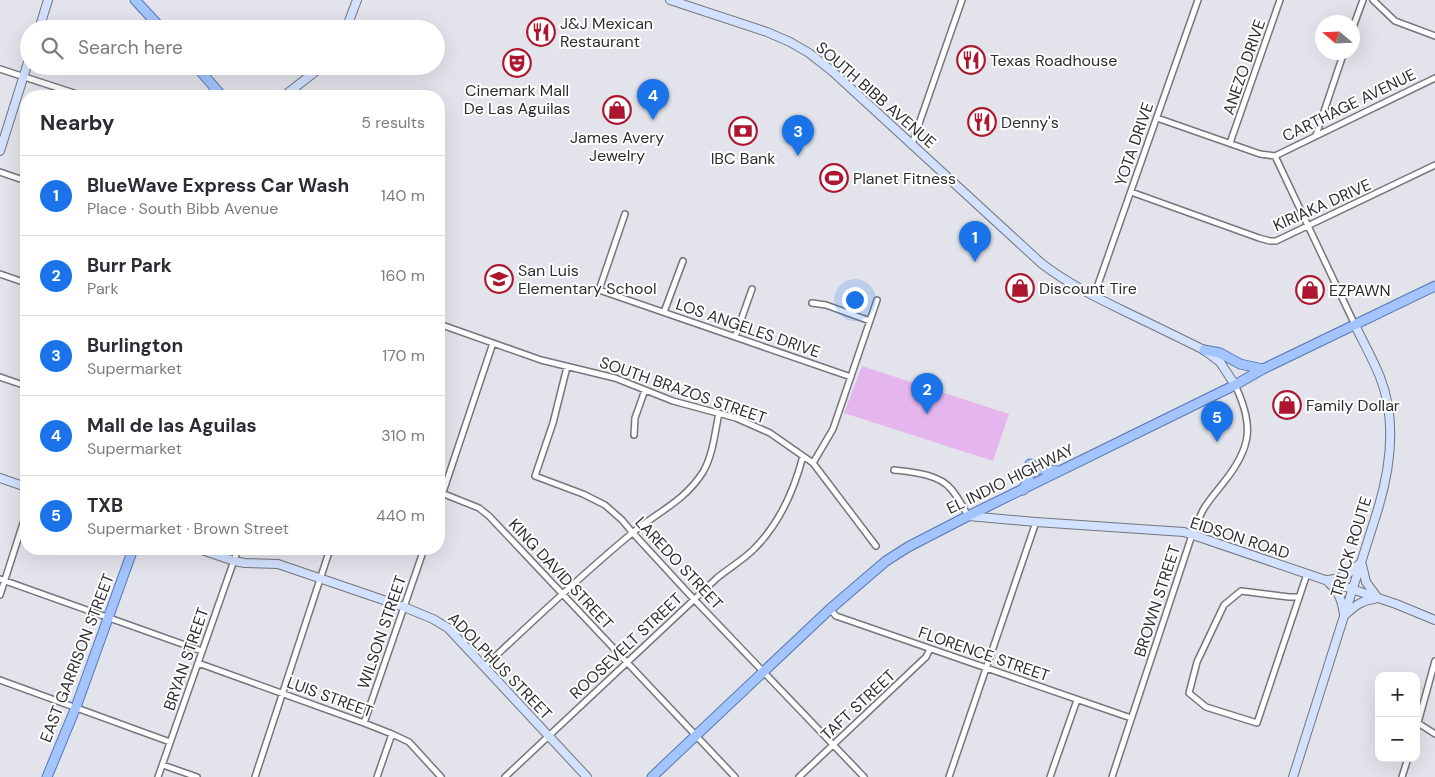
<!DOCTYPE html>
<meta charset="utf-8">
<style>
body{margin:0;font-family:"DM Sans",sans-serif;background:#f2f2f3;color:#2b2b33}
.controls{position:absolute;right:15px;bottom:15px;display:grid;overflow:hidden;border-radius:10px;box-shadow:0 5px 20px #0002}
.controls button{width:45px;height:45px;display:grid;place-items:center;padding:0;border:0;border-bottom:1px solid #e1e1e2;background:#fff;color:#2b2b33;font:25px sans-serif}
.compass{position:absolute;left:1315px;top:15px;width:45px;height:45px;border-radius:50%;background:#fff;box-shadow:0 5px 20px #0002;rotate:289deg}
.you{position:absolute;left:854px;top:299px;width:18px;height:18px;margin:-12px;border:4px solid #fff;border-radius:50%;background:#1a73e8;box-shadow:0 0 0 8px #1a73e833}
.badge{display:grid;place-items:center;width:32px;height:32px;border-radius:50%;background:#1a73e8;color:#fff;font-size:16px;font-weight:700}
.pin{position:absolute;translate:-50% -41px;filter:drop-shadow(0 1px 2px #0008)}
.pin::after{content:'';position:absolute;top:26px;width:18px;height:15px;background:inherit;clip-path:polygon(0 0,100% 0,50% 100%)}
.list{margin:0;padding:0;list-style:none}
h2{display:flex;justify-content:space-between;align-items:center;height:65px;margin:0;padding:0 20px;font-size:21px}
h2 small{font-size:16px;font-weight:400;color:#7c7c81}
.list li{display:grid;grid-template-columns:32px 1fr auto;gap:15px;align-items:center;box-sizing:border-box;height:80px;padding:0 20px;border-top:1px solid #e1e1e2}
.list b{display:block;font-size:19px;white-space:nowrap}
.list p{margin:0;font-size:16px;white-space:nowrap;color:#7c7c81}
.list em{font-size:16px;font-style:normal;color:#7c7c81}
.icon{flex:none;width:28px;height:28px;fill:none;stroke:currentColor;stroke-width:2;stroke-linecap:round;stroke-linejoin:round}
.map{position:relative;flex:none;width:1435px;height:777px;overflow:hidden}
.search{position:absolute;background:#fff;box-shadow:0 5px 20px #0002;left:20px;top:20px;width:425px;height:55px;display:flex;align-items:center;gap:12px;box-sizing:border-box;padding:0 18px;border-radius:28px;color:#7c7c81;font-size:19px}
.panel{position:absolute;background:#fff;box-shadow:0 5px 20px #0002;left:20px;top:90px;width:425px;height:465px;border-radius:20px}
.map>svg:first-child{display:block}
</style>
<div class="map">
<svg width="1435" height="777" viewBox="0 0 1435 777">
<rect width="100%" height="100%" fill="#e3e4eb"/>
<path fill="#e5b6ee" d="M862,366l147,48 -16,47 -149,-48z"/>
<g fill="none" stroke-linecap="round" stroke-linejoin="round">
<defs>
<path id="street" d="M1373,0l22,21 40,15
M1352,30l11,-30
M0,69l83,27
M1157,118l103,36 15,2 80,169
M1316,135l28,-83
M1230,143l50,-143
M912,144l50,-144
M1275,156l160,-78
M0,172l26,9
M1131,192l128,46 11,3h6l159,-76
M625,214l-26,76 252,87
M0,274l26,9
M1094,296l104,-296
M812,303l14,2 44,16
M664,312l19,-51
M439,324l102,36 74,18 58,23 63,17 34,15 43,30 63,83
M735,337l17,-48
M567,367l-14,56 -18,53 48,18 22,11 17,15 10,12 57,62 175,183
M0,377l26,9
M634,435l1,-17 10,-28
M813,463l20,-34 44,-129
M894,470c18,2 45,4 57,19 7,8 12,18 17,27
M439,492l40,16 10,8 246,261
M439,504l54,-161
M0,579l202,72
M0,595l26,-81
M1299,597h-10l-48,-6 -17,14 -27,57 -8,31 17,14 51,16 50,-149
M830,609l6,7 295,102
M198,663l166,60 28,11 17,8 32,35
M484,667c48,-45 96,-91 147,-133 26,-22 53,-32 72,-62 10,-17 12,-40 16,-59
M0,680l170,62
M364,723l60,-174
M1418,723l17,11
M1416,730l19,-69
M163,765l34,12
M158,777l80,-228
M255,777l75,-228
M377,777l15,-43
M505,777l212,-199c12,-10 26,-18 37,-29 26,-26 40,-58 49,-93
M799,777l127,-120 4,-8
M949,777l87,-255
M1050,777l27,-77
M1112,777l80,-242c3,-8 7,-17 11,-25 6,-10 14,-19 21,-28 28,-35 30,-57 11,-97
M1402,777l6,-19"/>
<path id="secondary" d="M670,0l97,32 23,10 19,11 23,18 209,192c26,20 54,34 83,48 27,13 54,26 80,39l16,12 15,23
M39,29l9,-29
M346,29l11,-29
M284,96l32,-25 4,-5
M0,151l29,-92
M0,478l26,9
M968,516l68,6 148,10 212,72 39,16
M199,549l35,12 11,2 33,1 126,43 29,12 15,9 139,149
M1362,565l4,17 11,15
M1327,580c13,-1 22,-5 31,-15
M1329,583c10,8 13,19 15,31
M1346,614c9,-8 16,-14 28,-15
M1293,777l85,-268c13,-43 19,-89 2,-132 -7,-18 -17,-35 -25,-52"/>
<path id="primary" d="M135,0l27,29
M196,66l26,30
M282,96h2
M1204,350l16,3 20,11 23,5
M1023,490l6,-13 1,-13 10,5 18,2
M47,777l29,-70 57,-158
M652,777l178,-168 56,-48 22,-14 60,-31 267,-131 28,-16 172,-83"/>
</defs>
<use href="#street" stroke="#75757c" stroke-width="8"/>
<use href="#secondary" stroke="#75757c" stroke-width="10"/>
<use href="#primary" stroke="#5476b4" stroke-width="11"/>
<use href="#street" stroke="#fff" stroke-width="5"/>
<use href="#secondary" stroke="#d2e1fe" stroke-width="8"/>
<use href="#primary" stroke="#a4c4fd" stroke-width="9"/>
</g>
<defs>
<symbol id="restaurant-ring" viewBox="-11 -11 22 22"><circle r="9.5" fill="#fff" stroke="#ac172f" stroke-width="1.5"/><path d="M-5-6h1v4h1v-4h1v4h1v-4h1v5L-1.5 .5V6h-2V.5L-5-1ZM5-6V6H3V1.5H1.5Q1.5-4 5-6Z" fill="#ac172f"/></symbol>
<symbol id="theatre-ring" viewBox="-11 -11 22 22"><circle r="9.5" fill="#fff" stroke="#ac172f" stroke-width="1.5"/><path d="M-5-5.5Q0-4 5-5.5V0Q5 5 0 6Q-5 5-5 0ZM-3.3-2.5H-1v1.5H-3.3ZM1-2.5H3.3v1.5H1ZM-2.8 1Q0 5.5 2.8 1Z" fill="#ac172f"/></symbol>
<symbol id="shop-ring" viewBox="-11 -11 22 22"><circle r="9.5" fill="#fff" stroke="#ac172f" stroke-width="1.5"/><path d="M-5-2.5h2.3a2.7 3.5 0 0 1 5.4 0H5L5.5 6h-11ZM-1.5-2.5h3a1.5 2.3 0 0 0-3 0Z" fill="#ac172f"/></symbol>
<symbol id="bank-ring" viewBox="-11 -11 22 22"><circle r="9.5" fill="#fff" stroke="#ac172f" stroke-width="1.5"/><path d="M-6-4H6V4H-6ZM0-2.3a2.3 2.3 0 1 0 0 4.6a2.3 2.3 0 1 0 0-4.6Z" fill="#ac172f"/></symbol>
<symbol id="stadium-ring" viewBox="-11 -11 22 22"><circle r="9.5" fill="#fff" stroke="#ac172f" stroke-width="1.5"/><path d="M0-5a6.5 5 0 1 0 0 10a6.5 5 0 1 0 0-10ZM-3.5-1.8h7v3.6h-7Z" fill="#ac172f"/></symbol>
<symbol id="school-ring" viewBox="-11 -11 22 22"><circle r="9.5" fill="#fff" stroke="#ac172f" stroke-width="1.5"/><path d="M0-5L7-2L0 1L-7-2ZM-4 1L0 2.5L4 1V4Q0 6-4 4Z" fill="#ac172f"/></symbol>
</defs>
<g fill-rule="evenodd">
<use href="#restaurant-ring" x="525" y="16" width="32" height="32"/>
<use href="#restaurant-ring" x="955" y="44" width="32" height="32"/>
<use href="#theatre-ring" x="501" y="47" width="32" height="32"/>
<use href="#shop-ring" x="601" y="94" width="32" height="32"/>
<use href="#restaurant-ring" x="966" y="106" width="32" height="32"/>
<use href="#bank-ring" x="727" y="115" width="32" height="32"/>
<use href="#stadium-ring" x="818" y="162" width="32" height="32"/>
<use href="#school-ring" x="483" y="263" width="32" height="32"/>
<use href="#shop-ring" x="1004" y="272" width="32" height="32"/>
<use href="#shop-ring" x="1294" y="274" width="32" height="32"/>
<use href="#shop-ring" x="1271" y="389" width="32" height="32"/>
</g>
<g text-anchor="middle" dominant-baseline="central" stroke-width="4" stroke-linejoin="round" paint-order="stroke">
<g font-size="16" fill="#2e2e31" stroke="#fff" text-anchor="start">
<text x="560" y="23">J&amp;J Mexican<tspan x="560" dy="18">Restaurant</tspan></text>
<text x="990" y="60">Texas Roadhouse</text>
<text x="517" y="90" text-anchor="middle">Cinemark Mall<tspan x="517" dy="18">De Las Aguilas</tspan></text>
<text x="1001" y="122">Denny's</text>
<text x="617" y="137" text-anchor="middle">James Avery<tspan x="617" dy="18">Jewelry</tspan></text>
<text x="743" y="158" text-anchor="middle">IBC Bank</text>
<text x="853" y="178">Planet Fitness</text>
<text x="518" y="270">San Luis<tspan x="518" dy="18">Elementary School</tspan></text>
<text x="1039" y="288">Discount Tire</text>
<text x="1329" y="290">EZPAWN</text>
<text x="1306" y="405">Family Dollar</text>
</g>
<g font-size="16" fill="#2e2e31" stroke="#fff">
<text transform="translate(1244 67) rotate(-71)">ANEZO DRIVE</text>
<text transform="translate(876 95) rotate(41)">SOUTH BIBB AVENUE</text>
<text transform="translate(1349 105) rotate(-26)">CARTHAGE AVENUE</text>
<text transform="translate(1134 144) rotate(-71)">YOTA DRIVE</text>
<text transform="translate(1322 205) rotate(-24)">KIRIAKA DRIVE</text>
<text transform="translate(748 328) rotate(19)">LOS ANGELES DRIVE</text>
<text transform="translate(683 390) rotate(19)">SOUTH BRAZOS STREET</text>
<text transform="translate(1010 479) rotate(-26)">EL INDIO HIGHWAY</text>
<text transform="translate(1240 538) rotate(18)">EIDSON ROAD</text>
<text transform="translate(1351 547) rotate(-73)">TRUCK ROUTE</text>
<text transform="translate(679 563) rotate(47)">LAREDO STREET</text>
<text transform="translate(561 574) rotate(47)">KING DAVID STREET</text>
<text transform="translate(1157 601) rotate(-72)">BROWN STREET</text>
<text transform="translate(382 632) rotate(-71)">WILSON STREET</text>
<text transform="translate(626 646) rotate(-43)">ROOSEVELT STREET</text>
<text transform="translate(984 654) rotate(19)">FLORENCE STREET</text>
<text transform="translate(77 658) rotate(-69)">EAST GARRISON STREET</text>
<text transform="translate(186 659) rotate(-71)">BRYAN STREET</text>
<text transform="translate(500 666) rotate(46)">ADOLPHUS STREET</text>
<text transform="translate(330 697) rotate(20)">LUIS STREET</text>
<text transform="translate(858 705) rotate(-43)">TAFT STREET</text>
</g>
</g>
</svg>
<div class="controls">
<button>+</button>
<button>−</button>
</div>
<svg class="compass" viewBox="-18 -18 36 36"><path d="M0-13l5 13h-10z" fill="#e53935"/><path d="M0 13l5-13h-10z" fill="#7c7c81"/></svg>
<div class="you"></div>
<div class="pin badge" style="left:975px;top:262px">1</div>
<div class="pin badge" style="left:927px;top:414px">2</div>
<div class="pin badge" style="left:798px;top:156px">3</div>
<div class="pin badge" style="left:653px;top:120px">4</div>
<div class="pin badge" style="left:1217px;top:442px">5</div>
<div class="search"><svg class="icon" aria-label="search" viewBox="0 0 24 24"><circle cx="10" cy="10" r="6"/><path d="M15 15l6 6"/></svg>Search here</div>
<section class="panel">
<h2>Nearby<small>5 results</small></h2>
<ul class="list">
<li><span class="badge">1</span><div><b>BlueWave Express Car Wash</b><p>Place · South Bibb Avenue</p></div><em>140 m</em></li>
<li><span class="badge">2</span><div><b>Burr Park</b><p>Park</p></div><em>160 m</em></li>
<li><span class="badge">3</span><div><b>Burlington</b><p>Supermarket</p></div><em>170 m</em></li>
<li><span class="badge">4</span><div><b>Mall de las Aguilas</b><p>Supermarket</p></div><em>310 m</em></li>
<li><span class="badge">5</span><div><b>TXB</b><p>Supermarket · Brown Street</p></div><em>440 m</em></li>
</ul>
</section>
</div>
